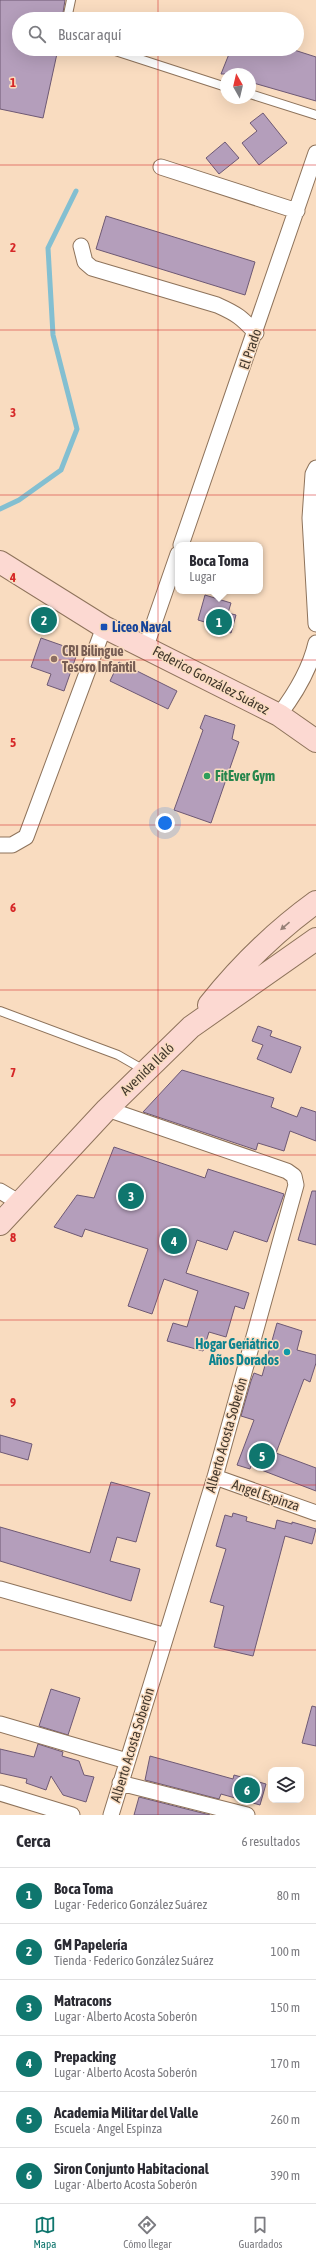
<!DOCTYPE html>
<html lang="es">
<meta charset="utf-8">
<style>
body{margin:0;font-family:"Asap Condensed",sans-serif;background:#f2f2f3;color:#2b2b33}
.controls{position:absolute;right:12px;bottom:12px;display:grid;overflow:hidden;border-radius:8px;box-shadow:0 4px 16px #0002}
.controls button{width:36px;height:36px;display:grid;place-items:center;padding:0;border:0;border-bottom:1px solid #e1e1e2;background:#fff;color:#2b2b33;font:20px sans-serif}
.compass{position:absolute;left:220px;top:68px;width:36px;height:36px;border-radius:50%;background:#fff;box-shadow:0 4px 16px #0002;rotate:352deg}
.you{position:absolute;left:165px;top:823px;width:14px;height:14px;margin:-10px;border:3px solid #fff;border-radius:50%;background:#1a73e8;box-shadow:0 0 0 6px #1a73e833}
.badge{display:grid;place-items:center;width:26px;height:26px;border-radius:50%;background:#0f766e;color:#fff;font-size:13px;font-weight:700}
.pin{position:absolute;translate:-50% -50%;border:2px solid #fff;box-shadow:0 1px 4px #0006}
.popup{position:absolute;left:175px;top:542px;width:88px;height:52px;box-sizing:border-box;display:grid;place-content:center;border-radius:8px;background:#fff;filter:drop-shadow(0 1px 3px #0005);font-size:13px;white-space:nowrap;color:#7c7c81}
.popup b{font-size:15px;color:#2b2b33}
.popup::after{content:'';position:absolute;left:50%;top:100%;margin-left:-8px;border:8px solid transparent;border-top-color:#fff}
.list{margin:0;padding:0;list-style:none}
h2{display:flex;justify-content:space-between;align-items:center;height:52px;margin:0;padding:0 16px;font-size:17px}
h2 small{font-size:13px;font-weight:400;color:#7c7c81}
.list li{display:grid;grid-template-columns:26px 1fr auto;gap:12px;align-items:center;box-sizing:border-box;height:56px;padding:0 16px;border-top:1px solid #e1e1e2}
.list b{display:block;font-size:15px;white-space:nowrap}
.list p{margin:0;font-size:13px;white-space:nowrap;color:#7c7c81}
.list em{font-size:13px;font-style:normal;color:#7c7c81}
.icon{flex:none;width:22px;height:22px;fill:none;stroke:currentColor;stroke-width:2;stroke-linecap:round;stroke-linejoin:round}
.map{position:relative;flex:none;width:316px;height:1815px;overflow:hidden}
.search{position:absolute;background:#fff;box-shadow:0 4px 16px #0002;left:12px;right:12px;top:12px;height:44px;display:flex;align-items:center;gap:10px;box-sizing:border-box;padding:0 14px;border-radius:22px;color:#7c7c81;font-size:15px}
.sheet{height:388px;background:#fff}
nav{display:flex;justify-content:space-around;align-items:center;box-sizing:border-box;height:56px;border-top:1px solid #e1e1e2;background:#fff;font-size:11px;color:#7c7c81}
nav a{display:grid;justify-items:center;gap:2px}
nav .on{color:#0f766e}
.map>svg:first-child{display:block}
</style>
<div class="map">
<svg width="316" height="1815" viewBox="0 0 316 1815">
<rect width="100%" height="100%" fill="#f9dcc0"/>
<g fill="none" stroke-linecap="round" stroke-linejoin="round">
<path stroke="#83bfd1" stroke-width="5" d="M0,509l19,-9 42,-30 16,-41 -24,-94 -5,-87 28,-57"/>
</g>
<path fill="#b49ebb" stroke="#6e5974" d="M0,0h65l-3,19h-43v30h39l-15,69 -43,-9z
M231,49h60l25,8v44l-66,-19v-8h-29z
M263,113l24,30 -28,22 -17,-22 15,-12 -7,-8z
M225,142l14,16 -20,16 -13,-16z
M106,216l149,46 -10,33 -149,-46z
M205,595l26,8 -3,10 8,2 -5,18 -21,-6 1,-3 -13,-4z
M41,638l37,13 -14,40 -17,-6 4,-11 -20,-7z
M119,662l58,29 -9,18 -58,-28z
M205,715l30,10 -3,14 7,3 -28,81 -37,-13 29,-80 -3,-2z
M258,1026l14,5 -2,5 31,11 -10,26 -34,-14 6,-14 -11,-4z
M182,1070l92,28 -3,9 26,10 4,-10 15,5v29l-26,-10 -6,20 -26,-8 -2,7 -113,-38z
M114,1147l91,31 3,-9 76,25 -17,48 -33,-11 -7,19 -30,-10 -11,33 63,20 -5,16 -9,-3 -9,31 -17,-5 -6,19 -36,-10 6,-18 14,4 11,-36 -34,-12 -12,35 -24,-8 20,-57 -63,-20 -3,8 -28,-10 23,-32 17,3z
M312,1191h4v54l-18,-5z
M277,1323l25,8 -5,19 19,5v8l-6,19 -6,-3 -28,74 40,15v23l-65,-25 -1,3 -13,-4 17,-45 -13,-4 10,-35 3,-8 8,3z
M0,1435l32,9 -4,16 -28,-8z
M111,1482l39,11 -14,49 -19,-5 -7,24 30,8 -9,32 -131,-40v-34l90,26z
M233,1513l14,4 -1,4 29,8 2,-9 15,4v-2l24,7 -4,15 -27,-8 -32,120 -39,-9 10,-41 -14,-4 16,-53 -10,-3 9,-31 7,2z
M51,1689l29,9 -12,37 -29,-9z
M312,1706l4,1v39l-14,-3z
M38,1744l25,8 -1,4 17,5 5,14 10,2 -8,25 -23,-7 -12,-19 -5,14 -20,-7 1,-4 -27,-6v-24l34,8z
M150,1756l83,23 1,-4 32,9 -6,21 -39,-11 -2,5 -74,-19z
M139,1797l71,18h-76z"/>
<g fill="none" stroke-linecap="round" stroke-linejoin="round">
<defs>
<path id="lane" d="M67,19l4,-19
M109,49l117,38
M250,94l66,21
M0,1011l118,44 26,15"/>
<path id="street" d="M161,167l136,44
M81,246l4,16 7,6 125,37c20,9 24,12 39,28
M316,468l-3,6 -3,44 6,106
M181,545l135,-392
M146,646l32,-92
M279,715c16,-21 31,-46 37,-72
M0,845h12l14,-8 78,-210
M107,1109l180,62 7,5 2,9 -81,292 -104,338
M0,1191l20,12
M215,1477l101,36
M0,1589l166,47
M0,1724l127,37
M120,1783l127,32
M0,1793l72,22"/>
<path id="secondary" d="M0,562l104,65 175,88 37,26
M209,1005c31,-39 67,-74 107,-103
M0,1224l107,-115 84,-82 125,-88"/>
</defs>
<use href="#lane" stroke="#8e735b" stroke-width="10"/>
<use href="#street" stroke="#8e735b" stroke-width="17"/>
<use href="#secondary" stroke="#8e735b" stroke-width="24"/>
<use href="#lane" stroke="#fff" stroke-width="8"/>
<use href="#street" stroke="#fff" stroke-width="15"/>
<use href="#secondary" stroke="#fcd9d2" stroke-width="22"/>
</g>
<defs><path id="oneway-solid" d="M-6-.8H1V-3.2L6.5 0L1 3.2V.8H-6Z"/></defs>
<use fill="#968077" href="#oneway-solid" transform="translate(285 926) rotate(139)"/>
<path fill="none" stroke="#d62828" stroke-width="1" stroke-opacity="0.55" d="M158,0v19M158,49v1766M0,165h316M0,330h316M0,495h316M0,660h316M0,825h316M0,990h316M0,1155h316M0,1320h316M0,1485h316M0,1650h316"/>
<rect fill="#1a4fb4" stroke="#f9dcc0" stroke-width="1.5" x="100" y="623" width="8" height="8" rx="2"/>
<circle fill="#8d6e63" stroke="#f9dcc0" stroke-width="1.5" cx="54" cy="659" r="4"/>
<circle fill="#2e9e5b" stroke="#f9dcc0" stroke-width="1.5" cx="207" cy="776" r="4"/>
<circle fill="#0f9aa8" stroke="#f9dcc0" stroke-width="1.5" cx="287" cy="1352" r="4"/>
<g text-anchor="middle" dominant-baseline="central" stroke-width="3" stroke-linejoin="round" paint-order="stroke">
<g font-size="14" fill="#43382d" stroke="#f9dcc0">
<text transform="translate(250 349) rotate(-71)">El Prado</text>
<text transform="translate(211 680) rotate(28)">Federico González Suárez</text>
<text transform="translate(147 1069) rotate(-44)">Avenida Ilaló</text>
<text transform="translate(226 1435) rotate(-74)">Alberto Acosta Soberón</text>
<text transform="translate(266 1495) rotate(19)">Angel Espinza</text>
<text transform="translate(132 1745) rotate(-73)">Alberto Acosta Soberón</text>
</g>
<g font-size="14" font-weight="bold" fill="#164399" stroke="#f9dcc0" text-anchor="start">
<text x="112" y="627">Liceo Naval</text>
</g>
<g font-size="14" font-weight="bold" fill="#785e54" stroke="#f9dcc0" text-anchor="start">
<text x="62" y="651">CRI Bilingue<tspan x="62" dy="16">Tesoro Infantil</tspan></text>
</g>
<g font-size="14" font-weight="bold" fill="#27864d" stroke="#f9dcc0" text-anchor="start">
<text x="215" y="776">FitEver Gym</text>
</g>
<g font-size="14" font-weight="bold" fill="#0d838f" stroke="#f9dcc0" text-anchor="end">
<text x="279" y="1344">Hogar Geriátrico<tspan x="279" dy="16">Años Dorados</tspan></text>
</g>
</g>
<g font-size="13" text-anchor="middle" font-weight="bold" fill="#d62828" stroke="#f9dcc0" stroke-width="3" stroke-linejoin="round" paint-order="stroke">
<text x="13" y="87">1</text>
<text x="13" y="252">2</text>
<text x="13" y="417">3</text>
<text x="13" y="582">4</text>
<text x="13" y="747">5</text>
<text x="13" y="912">6</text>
<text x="13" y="1077">7</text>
<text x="13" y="1242">8</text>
<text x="13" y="1407">9</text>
</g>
</svg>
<div class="controls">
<button><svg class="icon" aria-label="layers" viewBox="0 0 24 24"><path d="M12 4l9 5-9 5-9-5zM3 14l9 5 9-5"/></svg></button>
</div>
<svg class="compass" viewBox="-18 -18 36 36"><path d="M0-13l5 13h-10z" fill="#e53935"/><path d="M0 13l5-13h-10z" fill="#7c7c81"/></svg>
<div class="you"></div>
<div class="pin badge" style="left:219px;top:622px">1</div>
<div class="popup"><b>Boca Toma</b>Lugar</div>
<div class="pin badge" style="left:44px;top:620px">2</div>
<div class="pin badge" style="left:131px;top:1196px">3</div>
<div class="pin badge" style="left:174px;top:1241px">4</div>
<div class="pin badge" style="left:262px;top:1456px">5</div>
<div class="pin badge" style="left:247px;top:1790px">6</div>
<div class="search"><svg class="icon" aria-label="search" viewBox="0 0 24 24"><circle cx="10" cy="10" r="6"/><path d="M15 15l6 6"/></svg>Buscar aquí</div>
</div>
<section class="sheet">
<h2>Cerca<small>6 resultados</small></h2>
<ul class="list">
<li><span class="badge">1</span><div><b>Boca Toma</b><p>Lugar · Federico González Suárez</p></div><em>80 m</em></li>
<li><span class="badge">2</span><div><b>GM Papelería</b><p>Tienda · Federico González Suárez</p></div><em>100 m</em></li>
<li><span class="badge">3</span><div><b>Matracons</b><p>Lugar · Alberto Acosta Soberón</p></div><em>150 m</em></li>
<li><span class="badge">4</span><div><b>Prepacking</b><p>Lugar · Alberto Acosta Soberón</p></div><em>170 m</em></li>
<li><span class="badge">5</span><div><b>Academia Militar del Valle</b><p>Escuela · Angel Espinza</p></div><em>260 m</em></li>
<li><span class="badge">6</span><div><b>Siron Conjunto Habitacional</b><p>Lugar · Alberto Acosta Soberón</p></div><em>390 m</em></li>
</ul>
</section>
<nav>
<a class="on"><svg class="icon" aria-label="map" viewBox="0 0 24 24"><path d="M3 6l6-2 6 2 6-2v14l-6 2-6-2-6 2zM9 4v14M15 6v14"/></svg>Mapa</a>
<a><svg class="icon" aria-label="directions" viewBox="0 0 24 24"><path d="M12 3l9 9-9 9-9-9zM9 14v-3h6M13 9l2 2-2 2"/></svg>Cómo llegar</a>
<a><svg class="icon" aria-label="saved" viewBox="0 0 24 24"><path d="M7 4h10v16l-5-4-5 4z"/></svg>Guardados</a>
</nav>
